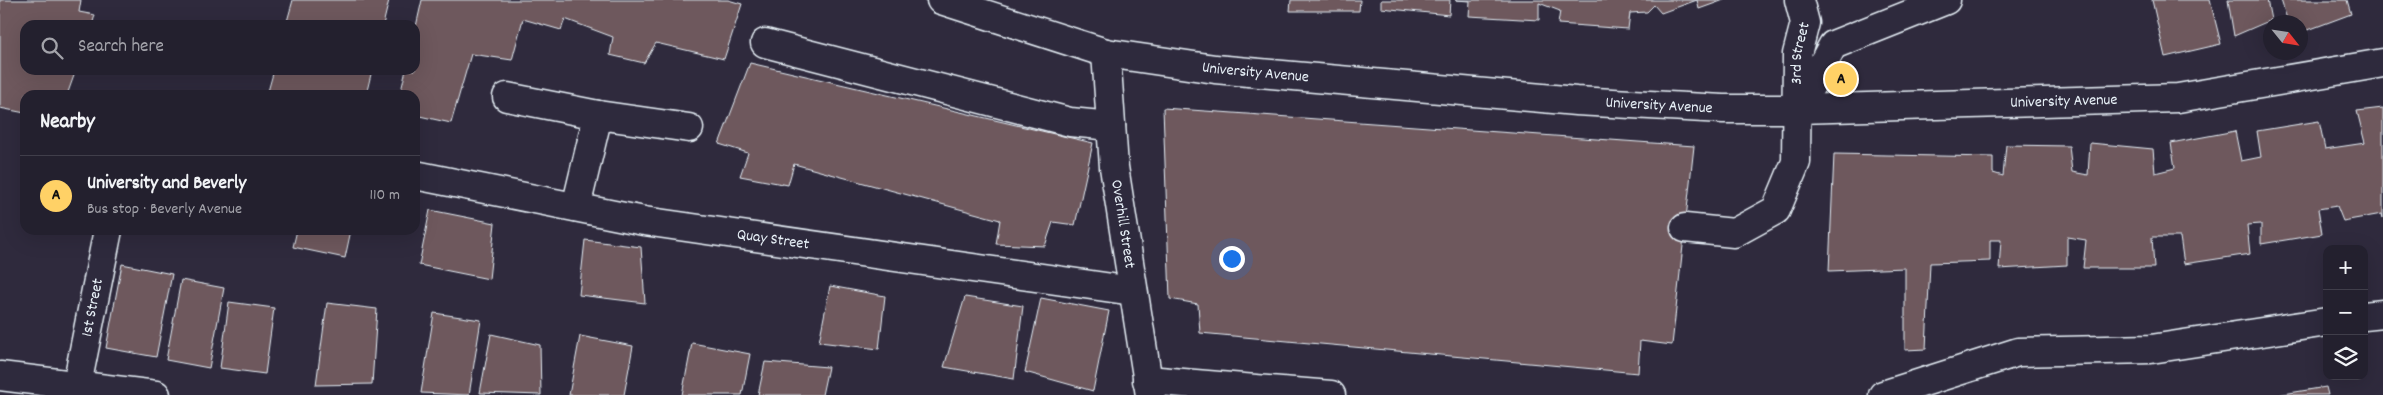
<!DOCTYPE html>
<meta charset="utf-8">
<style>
body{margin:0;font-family:Dekko,sans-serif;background:#2f2d3a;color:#f1f3f6}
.controls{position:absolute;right:15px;bottom:15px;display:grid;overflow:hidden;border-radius:10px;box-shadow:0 5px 20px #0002}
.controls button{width:45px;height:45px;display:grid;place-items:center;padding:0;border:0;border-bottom:1px solid #403e4a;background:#23202e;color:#f1f3f6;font:25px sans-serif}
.compass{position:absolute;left:2263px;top:15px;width:45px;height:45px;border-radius:50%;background:#23202e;box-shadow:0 5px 20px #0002;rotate:120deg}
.you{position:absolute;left:1231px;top:258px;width:18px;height:18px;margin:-12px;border:4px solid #fff;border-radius:50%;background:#1a73e8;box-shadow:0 0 0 8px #1a73e833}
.badge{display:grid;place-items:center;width:32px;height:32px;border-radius:50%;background:#ffd166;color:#111;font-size:16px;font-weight:700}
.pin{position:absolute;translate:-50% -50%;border:2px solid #fff;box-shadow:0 1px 5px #0006}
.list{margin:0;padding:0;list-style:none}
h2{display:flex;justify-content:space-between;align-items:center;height:65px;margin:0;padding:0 20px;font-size:21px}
h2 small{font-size:16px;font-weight:400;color:#a3a3aa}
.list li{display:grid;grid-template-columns:32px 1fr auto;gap:15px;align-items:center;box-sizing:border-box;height:80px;padding:0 20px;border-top:1px solid #403e4a}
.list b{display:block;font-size:19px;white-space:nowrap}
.list p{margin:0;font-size:16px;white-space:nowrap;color:#a3a3aa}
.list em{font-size:16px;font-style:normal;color:#a3a3aa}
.icon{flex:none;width:28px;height:28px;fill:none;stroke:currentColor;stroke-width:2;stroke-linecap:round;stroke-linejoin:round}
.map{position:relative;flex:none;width:2383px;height:395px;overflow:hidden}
.search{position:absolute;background:#23202e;box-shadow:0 5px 20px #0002;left:20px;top:20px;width:400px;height:55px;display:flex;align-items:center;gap:12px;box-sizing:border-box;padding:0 18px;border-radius:15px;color:#a3a3aa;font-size:19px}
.panel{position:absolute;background:#23202e;box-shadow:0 5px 20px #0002;left:20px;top:90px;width:400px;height:145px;border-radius:15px}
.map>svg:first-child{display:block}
</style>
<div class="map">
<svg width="2383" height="395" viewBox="0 0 2383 395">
<rect width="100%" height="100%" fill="#2f2a3d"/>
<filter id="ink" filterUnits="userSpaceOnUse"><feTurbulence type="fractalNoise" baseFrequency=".02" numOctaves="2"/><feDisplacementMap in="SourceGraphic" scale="10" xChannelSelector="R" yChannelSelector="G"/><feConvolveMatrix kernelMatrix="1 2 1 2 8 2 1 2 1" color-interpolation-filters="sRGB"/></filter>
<g filter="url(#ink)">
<path fill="#6e585d" stroke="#e8f1f8" d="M0,0h81l-2,12 16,3 -3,10h-67v45h51l-9,25h-42v18l-25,-5z
M293,0h96l-6,25h-97z
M422,0h306l14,4 -18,55 -68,-16 -12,20 -34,-8 3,-18 -48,-18 -4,11 -38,-11 -11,41 -41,-6 -20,69 -36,-8v-20h-15l6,-25h9v-39z
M1291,0h69l-1,11h-69z
M1381,0h69l-1,15 -68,-7z
M1455,0h269l-25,9 -2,-9 -36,13 -7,-8 -7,7 -17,1 -2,16 -70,-5 2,-13 -21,-8v17l-70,-4 1,-15z
M2152,0h58l11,44 -56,13z
M2228,0h39l4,20 -37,16z
M2281,0h66l4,14 -51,19v-11h-12z
M750,63l343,80 -18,82 -22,-3 -8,24 -49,-2 4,-24 -206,-56 -6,21 -48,-9 8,-23 -29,-9z
M274,70h98l-6,25h-99z
M1163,108l531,38 -22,199 -32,-4 -2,32 -438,-40 -2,-29 -28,-5z
M2383,108v110l-1,-4 -39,7 -6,-15 -19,3 4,25 -61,10v-20l-14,1 3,29 -66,10 -4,-27h-28l2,31h-71l3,-28 -19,-3v28l-68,4 2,-29h-11v21l-60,2 -4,86 -21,1v-82l-76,3 5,-117 159,3v16l10,3 3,-31 63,1 3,26 16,3 2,-32 63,6 2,24 20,-5 -4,-25 64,-12 6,30 20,-4 -4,-26 62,-10 6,28 40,-6 -8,-32z
M430,210l65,13 -6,56 -70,-14z
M297,230h54l-6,28 -52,-11z
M585,240l56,7 4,56 -66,-8z
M122,264l50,10 -16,83 -50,-9z
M181,280l43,8 -15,80 -43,-8z
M830,286l55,10 -6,53 -60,-7z
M965,297l58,9 -9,73 -70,-12z
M1041,298l68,13 -16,80 -68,-19z
M229,302l45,6 -9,66 -45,-6z
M327,303l50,6 -5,75 -56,1z
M434,313l47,7 -12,75 -48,-2z
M491,334l49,11 1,50 -61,-2z
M580,336l53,10 -9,49h-55z
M692,343l58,11 -8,41h-60z
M765,362l63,5 -6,28h-64z
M2326,387l2,8h-51z"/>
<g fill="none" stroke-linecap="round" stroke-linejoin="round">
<defs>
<g id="minor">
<path id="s1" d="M941,0l165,53 109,16 361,32 147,8h75l380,-11 205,-35"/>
<path d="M765,43l305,79 41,4"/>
<path id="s2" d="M1106,53l8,114 36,228"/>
<path d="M507,97l91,18"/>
<path d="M1799,107l34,-62 113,-45"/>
<path id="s3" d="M415,175l229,46 489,70"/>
<path d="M576,207l22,-92 91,13"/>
<path id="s4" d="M1685,228l49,5 42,-23 20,-48 1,-108 8,-31 -6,-23"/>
<path d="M2364,316l19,-2"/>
<path d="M0,376l156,19"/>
<path d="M1147,380l184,15"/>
<path id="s5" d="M77,385l31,-155"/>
<path d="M1883,395l135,-43 133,-3 176,-27"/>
</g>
</defs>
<use href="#minor" stroke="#e8f1f8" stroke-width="31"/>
<use href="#minor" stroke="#2f2a3d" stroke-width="28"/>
</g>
</g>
<g text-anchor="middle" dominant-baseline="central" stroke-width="4" stroke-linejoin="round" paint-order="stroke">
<g font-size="16" fill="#e8f1f8" stroke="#2f2a3d">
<text stroke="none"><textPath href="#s4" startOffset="258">3rd Street</textPath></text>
<text stroke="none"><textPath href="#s1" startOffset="324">University Avenue</textPath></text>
<text stroke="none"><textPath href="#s1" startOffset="1134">University Avenue</textPath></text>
<text stroke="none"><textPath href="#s1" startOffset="729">University Avenue</textPath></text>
<text stroke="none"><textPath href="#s2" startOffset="172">Overhill Street</textPath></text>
<text stroke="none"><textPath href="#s3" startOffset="364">Quay Street</textPath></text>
<text stroke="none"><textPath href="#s5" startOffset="79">1st Street</textPath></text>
</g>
</g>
</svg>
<div class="controls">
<button>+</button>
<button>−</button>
<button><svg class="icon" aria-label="layers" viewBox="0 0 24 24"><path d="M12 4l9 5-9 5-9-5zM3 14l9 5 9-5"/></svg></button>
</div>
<svg class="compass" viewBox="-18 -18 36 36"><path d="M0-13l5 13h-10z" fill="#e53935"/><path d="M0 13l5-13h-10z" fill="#a3a3aa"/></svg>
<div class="you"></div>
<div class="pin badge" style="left:1841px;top:79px">A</div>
<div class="search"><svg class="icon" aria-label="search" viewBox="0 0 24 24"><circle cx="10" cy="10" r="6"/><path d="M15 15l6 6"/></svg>Search here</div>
<section class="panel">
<h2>Nearby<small></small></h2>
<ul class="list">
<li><span class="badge">A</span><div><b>University and Beverly</b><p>Bus stop · Beverly Avenue</p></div><em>110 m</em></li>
</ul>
</section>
</div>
